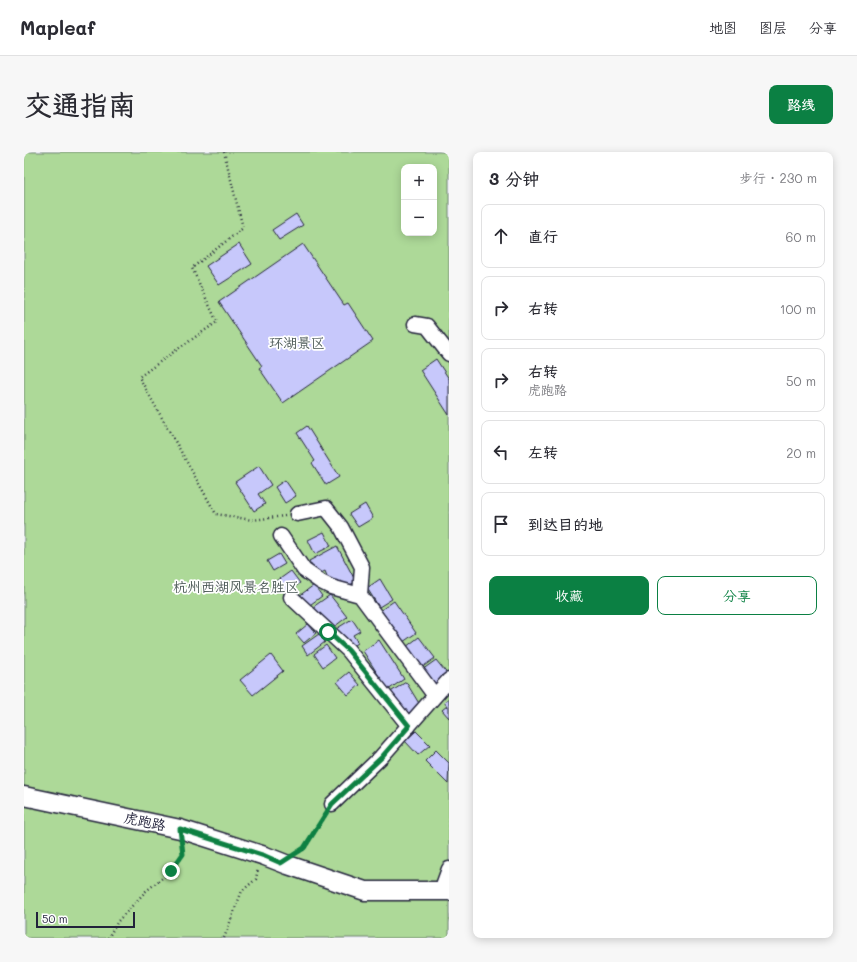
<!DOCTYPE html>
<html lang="zh">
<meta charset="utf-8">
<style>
body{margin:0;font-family:Mali,"LXGW WenKai TC",sans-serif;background:#f7f7f7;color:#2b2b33}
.controls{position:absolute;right:12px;top:12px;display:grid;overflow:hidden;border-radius:8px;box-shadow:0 2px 10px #0003}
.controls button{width:36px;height:36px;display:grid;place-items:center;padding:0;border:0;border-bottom:1px solid #e1e1e2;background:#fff;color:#2b2b33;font:20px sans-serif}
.scale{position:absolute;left:12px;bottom:10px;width:99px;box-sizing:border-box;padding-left:4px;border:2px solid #22223b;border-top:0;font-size:11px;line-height:14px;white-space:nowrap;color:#22223b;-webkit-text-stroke:3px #fff;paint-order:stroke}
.stop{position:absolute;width:12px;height:12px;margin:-9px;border:3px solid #0b8043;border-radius:50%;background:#fff}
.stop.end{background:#0b8043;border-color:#fff;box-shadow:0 1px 4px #0008}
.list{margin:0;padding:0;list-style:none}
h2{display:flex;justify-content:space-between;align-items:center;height:52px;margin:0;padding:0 16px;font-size:17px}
h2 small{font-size:13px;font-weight:400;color:#7c7c81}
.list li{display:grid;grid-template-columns:26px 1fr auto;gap:12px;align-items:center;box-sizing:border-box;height:64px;margin:0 8px 8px;padding:0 8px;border:1px solid #e1e1e2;border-radius:8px}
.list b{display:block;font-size:15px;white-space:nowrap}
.list p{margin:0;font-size:13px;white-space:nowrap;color:#7c7c81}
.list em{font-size:13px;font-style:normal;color:#7c7c81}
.actions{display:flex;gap:8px;padding:12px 16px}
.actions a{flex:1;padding:9px 0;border:1px solid #0b8043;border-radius:8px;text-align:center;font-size:14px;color:#0b8043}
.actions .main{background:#0b8043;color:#fff}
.icon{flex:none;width:22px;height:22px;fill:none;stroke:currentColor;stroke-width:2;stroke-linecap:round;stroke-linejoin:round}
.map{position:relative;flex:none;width:425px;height:786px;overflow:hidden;border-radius:8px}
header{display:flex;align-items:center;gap:24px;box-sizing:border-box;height:56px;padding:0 20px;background:#fff;border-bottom:1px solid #e1e1e2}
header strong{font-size:19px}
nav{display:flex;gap:22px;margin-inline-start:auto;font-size:14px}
.intro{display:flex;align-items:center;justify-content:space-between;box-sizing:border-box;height:96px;padding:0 24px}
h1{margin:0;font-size:28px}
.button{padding:10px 18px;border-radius:8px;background:#0b8043;color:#fff;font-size:14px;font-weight:700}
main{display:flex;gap:24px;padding:0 24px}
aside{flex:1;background:#fff;border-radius:8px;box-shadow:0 2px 10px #0003}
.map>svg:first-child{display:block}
</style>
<header>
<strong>Mapleaf</strong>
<nav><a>地图</a><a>图层</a><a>分享</a></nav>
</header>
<div class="intro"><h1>交通指南</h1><a class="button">路线</a></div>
<main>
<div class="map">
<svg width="425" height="786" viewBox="0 0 425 786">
<rect width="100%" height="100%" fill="#f4f4fe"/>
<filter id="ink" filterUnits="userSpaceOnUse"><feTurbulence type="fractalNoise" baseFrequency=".025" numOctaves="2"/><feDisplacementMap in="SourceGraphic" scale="8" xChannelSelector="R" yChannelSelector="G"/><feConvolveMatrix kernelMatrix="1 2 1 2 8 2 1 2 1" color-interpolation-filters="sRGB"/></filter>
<g filter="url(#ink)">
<path fill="#add998" stroke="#687e6a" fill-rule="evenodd" d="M0,0h425v786h-425zM380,15h30v66h-30z"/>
<path fill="#c7c8fb" stroke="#22223b" d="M272,62l7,11 -24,15 -7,-10z
M215,92l13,20 -33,21 -13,-19z
M279,92l41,61 4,-2 25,38 -90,62 -24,-35 3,-2 -43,-64z
M412,207l13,20v36l-29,-45z
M283,274l32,51 -13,8 -14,-22 3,-2 -18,-28z
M235,314l12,19 -13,9 7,10 -11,7 -19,-29z
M261,328l11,16 -11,7 -10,-16z
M341,352l8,14 -15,9 -9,-13z
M300,380l7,14 -16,8 -7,-14z
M313,394l19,36 -15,7 -10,-3 -6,-15 -8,4 -8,-14z
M255,402l6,10 -12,7 -6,-10z
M267,419l9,12 -13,10 -10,-12z
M356,427l12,20 -13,8 -12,-19z
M290,433l8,11 -15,11 -8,-11z
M306,443l17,22 -17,13 -17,-23z
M370,449l22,32 -13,9 -22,-32z
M328,467l8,12 -7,4 5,8 -9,6 -13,-20z
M284,472l8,9 -12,10 -8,-9z
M295,482l6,8 -17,13 -6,-9z
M395,485l16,21 -14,10 -15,-21z
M355,488l25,39 -16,11 -25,-39z
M302,493l9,13 -12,9 -9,-13z
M247,503l12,16 -30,24 -13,-15z
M412,508l13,16 -14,11 -13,-17z
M325,520l11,13 -12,10 -11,-13z
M382,530l14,23 -15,11 -16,-23z
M425,546v20l-7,-8 5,-4 -3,-4z
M392,579l14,14 -12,10 -13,-14z
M412,598l13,13 -1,21 -23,-23z"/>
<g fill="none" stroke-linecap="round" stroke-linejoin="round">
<defs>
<path id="minor" d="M391,172l12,2 22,28
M273,362l29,-6 15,19 21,40 -2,28
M257,384l23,34 17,12 10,5 29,8 75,101
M267,445l57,53 61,76
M308,652l49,-47 68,-77
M417,739l8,-22"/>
<path id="major" d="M0,644l156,33 85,27 23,9 77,26h84"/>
</defs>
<use href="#minor" stroke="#22223b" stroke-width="17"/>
<use href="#major" stroke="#22223b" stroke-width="21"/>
<path stroke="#22223b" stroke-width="2.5" stroke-dasharray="1 3" stroke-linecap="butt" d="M200,0l19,76 -51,40 25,54 -42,29 -36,26 77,137 36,6 33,-4
M275,700l5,-3 22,-35
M84,786l10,-17 28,-30 25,-20 12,-17 -1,-8
M200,786l18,-47 14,-12 2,-11"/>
<use href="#minor" stroke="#fff" stroke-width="14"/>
<use href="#major" stroke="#fff" stroke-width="18"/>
</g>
</g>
<g fill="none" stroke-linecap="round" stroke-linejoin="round" filter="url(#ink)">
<path stroke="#0b8043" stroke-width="5" d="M147,719l12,-17 -3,-25 85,27 16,7 23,-15 28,-44 50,-47 27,-31 -61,-76 -20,-18"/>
</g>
<g text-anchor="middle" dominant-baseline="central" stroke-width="3.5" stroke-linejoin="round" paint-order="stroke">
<g font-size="14" fill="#4c5957" stroke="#fff">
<text x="273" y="190">环湖景区</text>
<text x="212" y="434">杭州西湖风景名胜区</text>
</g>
<g font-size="14" fill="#22223b" stroke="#fff">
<text transform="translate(121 669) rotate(12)">虎跑路</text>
</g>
</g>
</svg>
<div class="controls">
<button>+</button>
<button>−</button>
</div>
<div class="scale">50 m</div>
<div class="stop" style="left:304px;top:480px"></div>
<div class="stop end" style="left:147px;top:719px"></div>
</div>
<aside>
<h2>3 分钟<small>步行 · 230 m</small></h2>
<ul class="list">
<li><svg class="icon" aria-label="ahead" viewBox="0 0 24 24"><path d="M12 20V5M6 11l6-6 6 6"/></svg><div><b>直行</b></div><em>60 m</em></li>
<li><svg class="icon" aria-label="right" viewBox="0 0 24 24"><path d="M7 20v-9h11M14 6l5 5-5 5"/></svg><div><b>右转</b></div><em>100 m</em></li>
<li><svg class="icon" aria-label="right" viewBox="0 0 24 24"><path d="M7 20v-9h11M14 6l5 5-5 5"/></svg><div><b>右转</b><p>虎跑路</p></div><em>50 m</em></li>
<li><svg class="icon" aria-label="left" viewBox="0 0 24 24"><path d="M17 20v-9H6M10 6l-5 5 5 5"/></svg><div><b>左转</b></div><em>20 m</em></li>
<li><svg class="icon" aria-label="arrive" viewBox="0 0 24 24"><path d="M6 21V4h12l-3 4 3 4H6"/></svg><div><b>到达目的地</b></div></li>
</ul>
<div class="actions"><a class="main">收藏</a><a>分享</a></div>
</aside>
</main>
